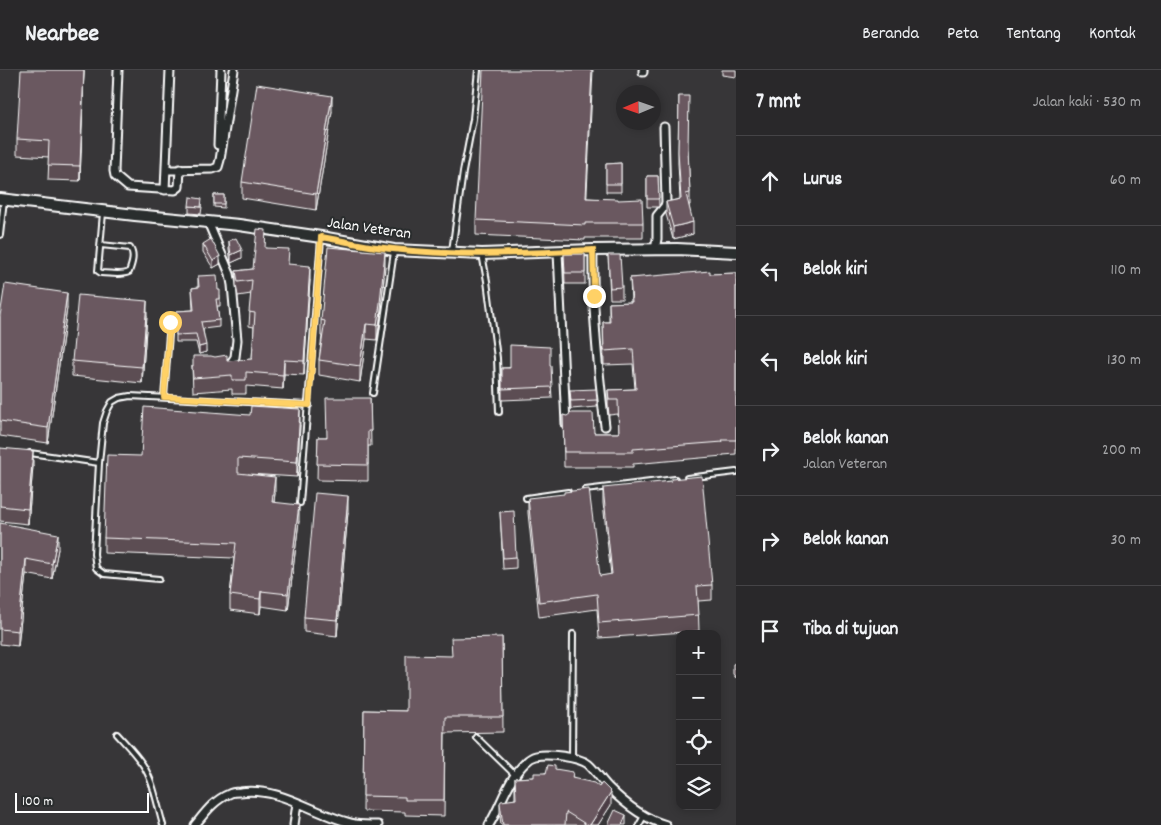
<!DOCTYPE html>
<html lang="id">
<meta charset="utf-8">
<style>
body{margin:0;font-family:Dekko,sans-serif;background:#313032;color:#f1f3f6}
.controls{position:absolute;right:15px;bottom:15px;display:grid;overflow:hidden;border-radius:10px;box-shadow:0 2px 8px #0003}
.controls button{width:45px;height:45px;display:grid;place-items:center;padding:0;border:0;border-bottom:1px solid #454447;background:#29282a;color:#f1f3f6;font:25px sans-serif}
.compass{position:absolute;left:616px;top:15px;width:45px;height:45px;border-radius:50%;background:#29282a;box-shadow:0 2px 8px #0003;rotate:268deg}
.scale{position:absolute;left:15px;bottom:12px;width:134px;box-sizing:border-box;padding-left:5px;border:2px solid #fff;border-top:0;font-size:14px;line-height:18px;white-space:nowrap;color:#fff;-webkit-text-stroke:4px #2a2d2e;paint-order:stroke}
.stop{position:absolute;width:15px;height:15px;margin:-11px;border:4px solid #ffd166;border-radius:50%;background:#fff}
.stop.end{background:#ffd166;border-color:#fff;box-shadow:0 1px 5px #0008}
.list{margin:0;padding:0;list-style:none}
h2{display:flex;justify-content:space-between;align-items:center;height:65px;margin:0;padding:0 20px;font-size:21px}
h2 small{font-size:16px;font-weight:400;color:#a5a6a8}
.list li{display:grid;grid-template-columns:32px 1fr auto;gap:15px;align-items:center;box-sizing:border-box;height:90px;padding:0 20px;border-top:1px solid #454447}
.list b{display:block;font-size:19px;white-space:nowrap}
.list p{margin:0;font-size:16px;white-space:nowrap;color:#a5a6a8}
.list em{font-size:16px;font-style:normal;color:#a5a6a8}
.icon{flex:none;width:28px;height:28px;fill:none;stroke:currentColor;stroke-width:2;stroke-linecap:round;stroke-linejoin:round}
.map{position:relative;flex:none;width:736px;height:755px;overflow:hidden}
header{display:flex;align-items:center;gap:30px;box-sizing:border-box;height:70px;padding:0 25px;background:#29282a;border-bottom:1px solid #454447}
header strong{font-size:24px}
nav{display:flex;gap:28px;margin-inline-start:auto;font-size:18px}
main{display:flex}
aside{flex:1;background:#29282a}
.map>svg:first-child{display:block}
</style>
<header>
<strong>Nearbee</strong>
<nav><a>Beranda</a><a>Peta</a><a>Tentang</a><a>Kontak</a></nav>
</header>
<main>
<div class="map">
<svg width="736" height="755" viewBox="0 0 736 755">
<rect width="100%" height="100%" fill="#373638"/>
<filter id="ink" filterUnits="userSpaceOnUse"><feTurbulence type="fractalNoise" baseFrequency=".02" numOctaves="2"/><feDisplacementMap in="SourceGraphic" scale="10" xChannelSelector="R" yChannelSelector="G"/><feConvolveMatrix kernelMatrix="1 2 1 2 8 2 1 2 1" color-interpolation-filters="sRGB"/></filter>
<g filter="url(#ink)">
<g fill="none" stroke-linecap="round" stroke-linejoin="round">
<defs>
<path id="lane" d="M0,165l4,-35
M101,175l29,3c5,7 2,16 -1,24 -8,4 -19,1 -28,1l-3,-2 5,-58
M452,181l11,-79 10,-53 5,-49
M482,184l5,27 10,77 2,54
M373,323l21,-141
M164,327l6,-75
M30,383l69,10
M687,408l49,-6
M585,420l90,-11
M526,428l42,-6
M300,433l21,-264
M159,509l-55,-5 -8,-6 -2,-14 5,-91 4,-40 4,-12 5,-9 7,-4 11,-2 179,9
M117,664c9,10 18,19 26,31 11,17 14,40 20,60
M476,667l39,38
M572,688l1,-124
M639,755l5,-9"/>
<path id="street" d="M118,0l-4,101 1,5 13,11 47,3 4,-3 1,-18
M643,2v-2
M218,75l3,-75
M166,100l47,-1 5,-2 2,-7 14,-90
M165,120l5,-120
M208,152l22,52 2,11 5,55 -2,17 -4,6 -5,1
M655,179l2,-10v-23l8,-10 1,-4 -2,-75
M593,180c-1,59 5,117 12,176
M558,182l8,172
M195,755c10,-12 19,-25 34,-31 3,-2 7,-2 11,-2 41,-6 76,24 115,32 7,1 15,1 23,1
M294,755l3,-22
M489,755c13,-21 18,-45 37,-63 2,-2 6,-5 10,-6 11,-3 43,1 52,8 8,7 13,16 20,23 16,16 36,32 58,38"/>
<path id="secondary" d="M0,129l135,16 104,10 82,12 73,13 88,4 111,-4 84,-1 59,3"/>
</defs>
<use href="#lane" stroke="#fff" stroke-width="8"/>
<use href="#street" stroke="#fff" stroke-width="11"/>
<use href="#secondary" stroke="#fff" stroke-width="14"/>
<use href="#lane" stroke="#2a2d2e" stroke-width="4"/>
<use href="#street" stroke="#2a2d2e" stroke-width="7"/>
<use href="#secondary" stroke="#2a2d2e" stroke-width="10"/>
</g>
<path fill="#5c4d53" stroke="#fff" d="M84,0l-4,111 -32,-1 1,-23 -32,-2v-16z
M722,0h14v7l-14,-2z
M679,26l9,55 2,42v12h-1l4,29 -20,5 -7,-25v-12l14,-3 -2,-36z
M332,41l-16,99 -74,-12v-16z
M621,93v29h-15v-28z
M647,106h11l1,30 -1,1h-11z
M214,125h10v13l-10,-1z
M587,128l31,2 25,23v15h-58v2l-109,-5v-15z
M189,136l13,1 -1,7 -12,-1z
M229,171l13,17 -11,5 -2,-14z
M203,174l17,20 -7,4 -10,-16z
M266,178l44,32 -6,95 -20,-1 -1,15 -37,-3v8h-14v-5l-39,3 -1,-26 35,-5 25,-2 2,-32 -5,-1 2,-32 -13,2 -2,-11v-14l17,-2z
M564,184h21v30h-20z
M608,185l14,32v12h-12z
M385,197l-5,52 -3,21 -11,-1 -6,43 -41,-7v-15l3,-24h-1v-16z
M736,203v181l-13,1v1l-90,8v3h-69l-1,-52 31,18h25l-1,-19 -9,1 -1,-10v-15l27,-1 -2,-25 -29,1 -1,-43h6v-19l22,-1 -1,-24z
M198,206l20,14 2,7v9h-3l2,14v7l-16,2 3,23 -7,2 -3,-12h-20v-31l17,-1 -1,-22 6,-1z
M67,238l-19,135 -48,-7v-120z
M147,246l-5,67 -70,-7v-15z
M550,296l2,32 -50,2v-32z
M570,320l27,10v7l-26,2z
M370,328l1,48h-3v35l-51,-1 1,-43h8z
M300,355l-3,52 -49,-3 27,19 -1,9 25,19 -11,89 -27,-4 -1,8 -30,-4v-15l4,-37 -130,-5v-15l37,-82z
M0,378l33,18 -5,58 -28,-3z
M603,418l109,97v15l-14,1 1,30 -100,7 -2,-29 -58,8 -11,-104v-15l72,78 11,-1 -8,-72z
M348,442l-11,124 -33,-4v-15z
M500,442l16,45v11l-13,1z
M0,453l58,26 -6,30 -26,-5 -8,72 -18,-2z
M502,567l1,95 -58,1 -1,83 -39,-1v-3l-42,-1 1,-101 42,1 46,-55z
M736,593v15l-3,-4v-10z
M555,699l18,9 38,27 -13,20h-97l-1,-9v-13l15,-4v-21l19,-1z"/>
<path fill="#4b3e44" stroke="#fff" d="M84,0l-4,111v-15z
M592,0h1l-7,143v-15z
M332,26v15l-16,99v-16z
M693,152v12l-20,5v-12z
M242,180v8l-11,5v-8z
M385,182v15l-5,52 -3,21v-15z
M220,186v8l-7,4v-7z
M310,196v14l-6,95v-14z
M67,223v15l-19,135v-15z
M147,231v15l-5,67v-16z
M366,254v15l-6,43v-16z
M206,275v7l-7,2v-7z
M284,290v14l-1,15v-14z
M300,339v16l-3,52v-15z
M33,381v15l-5,58v-15z
M275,407v16l-3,24v-15z
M348,426v16l-11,124v-16z
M299,435v16l-11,89v-16z
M58,464v15l-6,30v-15z
M26,489v15l-8,72v-15z
M261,521v15l-1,8v-15z
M611,722v13l-13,20h-8z
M626,745v10h-4z"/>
<path fill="#6b5961" stroke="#fff" d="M21,0h63l-4,96 -32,-1 1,-24 -32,-2z
M483,0h109l-6,128 32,1v1l24,-1 1,24h-58v2l-109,-5z
M257,14l75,12 -16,98 -74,-12z
M679,26h10l-1,52 2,45 -4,1 7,28 -20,5 -7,-25 15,-3 -3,-47z
M621,93v21h-15v-20z
M647,106h11l1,22 -1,1h-11z
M214,125h10v9h-10z
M190,127l12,2 -1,8 -12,-1z
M257,159l9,1 -1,18 24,1 -1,15 22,2 -6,95 -20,-1 -1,15 -37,-3v8h-14v-5l-39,3 -1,-12h1v-10h18l4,1 12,-2v6l25,-2 3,-46 -6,-1 3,-32 -14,2 -2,-11 17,-2z
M236,168l6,12 -11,5 -2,-14z
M211,169l9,17 -7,5 -10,-17z
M328,177l57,5 -5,51 -3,22 -11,-1 -6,42 -41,-6 6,-39 -4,-1z
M564,184h21v19h-20z
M608,185h12l2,32 -12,1z
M710,201v3l26,-1v167h-14l1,2 -90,7v3h-69l-1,-37 4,1 4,-3h22l1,20h25l-1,-33h-9l-1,-10 28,-1 -3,-40 -29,2 -1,-29h7l-1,-19 23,-1 -2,-24z
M217,205l1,15h2v9h-4l3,21 -18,2 5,23 -7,2 -3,-13 -20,1v-24l18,-1 -2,-22 7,-1 -1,-11z
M5,214l62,9 -19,135 -48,-7v-105z
M78,225l69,6 -5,66 -70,-6z
M510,275l40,2v19h1l1,21 -50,2v-21h8z
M596,319l1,11 -26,1 -1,-11z
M326,328h44l1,33h-3v34l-51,-1 1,-27h9z
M251,336l49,3 -3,53 -59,-4v15l37,4 -3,25 27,3 -11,89 -27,-3 -1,8 -30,-4 6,-52 -132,-5 3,-83 34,1 3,-49 106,8z
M0,378l33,3 -5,58 -28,-3z
M702,406l10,109 -15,1 2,29 -100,8 -2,-29 -58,8 -11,-104 36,-4v-2l25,-3 11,87 12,-2 -9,-86 68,-7v-2z
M315,423l33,3 -11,124 -33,-3z
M514,441l2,46 -13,1 -3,-46z
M0,453l58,11 -6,30 -26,-5 -8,72 -18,-2z
M502,567l1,80h-58l-1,83h-39v-3l-42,-1 1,-86 42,1v-56l46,1 -1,-18z
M548,695l7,1v3l18,3 -1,6 22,5 5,4 3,-4 9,9 -21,33h-3l-21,-13 -1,13h-62l-3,-22 1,-2 15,-2 -1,-21 19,-1v-4h12z
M615,740l11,5 -4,10h-14z"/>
</g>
<g fill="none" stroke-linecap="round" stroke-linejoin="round" filter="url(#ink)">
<path stroke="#ffd166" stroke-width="6" d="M170,252l-6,75 145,8 12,-168c24,4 48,10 72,12 67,8 133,4 200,1l1,46"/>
</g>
<g text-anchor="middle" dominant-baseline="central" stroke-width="4" stroke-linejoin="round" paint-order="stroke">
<g font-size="16" fill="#fff" stroke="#2a2d2e">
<text transform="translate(369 159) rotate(8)">Jalan Veteran</text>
</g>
</g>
</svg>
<div class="controls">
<button>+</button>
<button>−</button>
<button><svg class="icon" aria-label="locate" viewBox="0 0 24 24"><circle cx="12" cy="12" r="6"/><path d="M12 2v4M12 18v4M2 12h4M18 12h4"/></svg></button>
<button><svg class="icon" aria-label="layers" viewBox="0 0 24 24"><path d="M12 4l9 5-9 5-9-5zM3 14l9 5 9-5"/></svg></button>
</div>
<svg class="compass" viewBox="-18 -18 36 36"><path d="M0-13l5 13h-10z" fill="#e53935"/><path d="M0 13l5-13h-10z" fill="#a5a6a8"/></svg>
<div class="scale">100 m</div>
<div class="stop" style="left:170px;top:252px"></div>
<div class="stop end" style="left:594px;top:226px"></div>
</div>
<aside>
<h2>7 mnt<small>Jalan kaki · 530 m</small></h2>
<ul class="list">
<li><svg class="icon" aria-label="ahead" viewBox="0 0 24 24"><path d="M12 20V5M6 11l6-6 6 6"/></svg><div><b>Lurus</b></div><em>60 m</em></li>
<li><svg class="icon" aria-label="left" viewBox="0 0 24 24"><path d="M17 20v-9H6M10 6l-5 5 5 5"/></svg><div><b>Belok kiri</b></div><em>110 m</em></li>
<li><svg class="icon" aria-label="left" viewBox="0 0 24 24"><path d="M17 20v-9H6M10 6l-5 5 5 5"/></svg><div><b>Belok kiri</b></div><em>130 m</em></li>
<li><svg class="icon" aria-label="right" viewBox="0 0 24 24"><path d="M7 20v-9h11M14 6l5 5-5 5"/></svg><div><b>Belok kanan</b><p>Jalan Veteran</p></div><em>200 m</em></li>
<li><svg class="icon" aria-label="right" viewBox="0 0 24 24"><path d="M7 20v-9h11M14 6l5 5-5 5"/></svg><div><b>Belok kanan</b></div><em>30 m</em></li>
<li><svg class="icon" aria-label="arrive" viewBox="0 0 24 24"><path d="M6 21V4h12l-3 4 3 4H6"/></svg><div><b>Tiba di tujuan</b></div></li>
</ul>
</aside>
</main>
